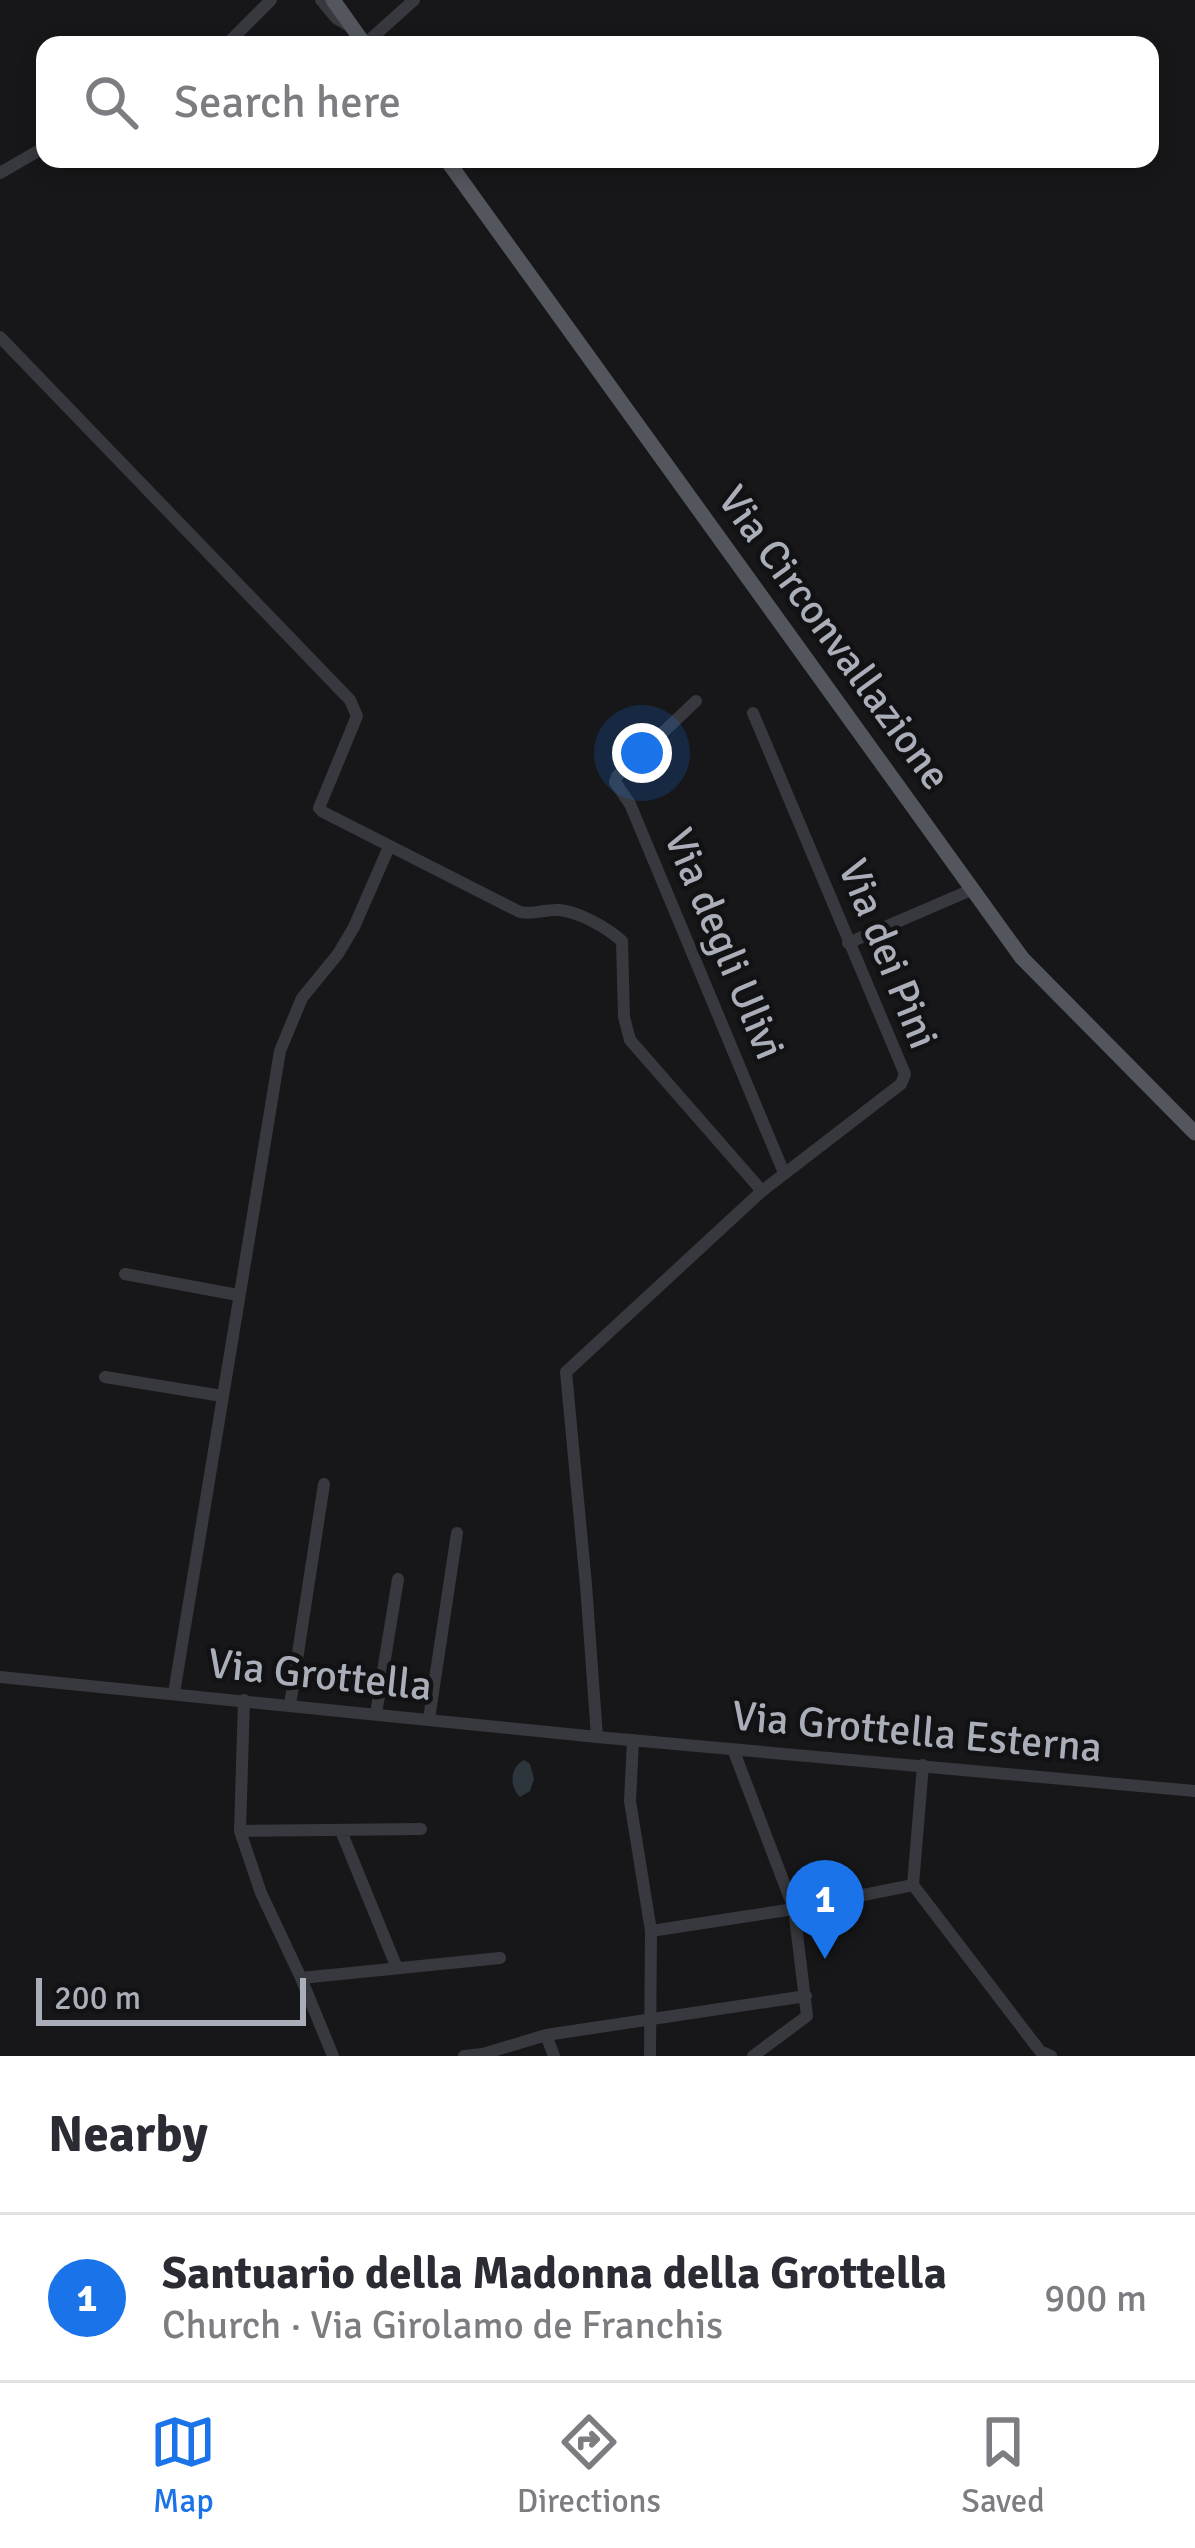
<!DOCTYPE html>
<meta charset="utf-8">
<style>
body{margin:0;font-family:Signika,sans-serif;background:#f7f7f7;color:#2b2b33}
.scale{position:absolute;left:36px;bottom:30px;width:270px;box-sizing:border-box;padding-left:12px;border:6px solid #aaaeb8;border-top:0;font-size:33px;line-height:42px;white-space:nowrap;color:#aaaeb8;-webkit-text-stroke:9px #121214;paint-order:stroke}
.you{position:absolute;left:642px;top:753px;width:42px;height:42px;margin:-30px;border:9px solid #fff;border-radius:50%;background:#1a73e8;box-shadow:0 0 0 18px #1a73e833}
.badge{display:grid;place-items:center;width:78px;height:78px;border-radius:50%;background:#1a73e8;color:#fff;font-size:39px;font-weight:700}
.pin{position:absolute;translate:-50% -99px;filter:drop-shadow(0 3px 6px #0008)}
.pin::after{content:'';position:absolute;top:63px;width:42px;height:36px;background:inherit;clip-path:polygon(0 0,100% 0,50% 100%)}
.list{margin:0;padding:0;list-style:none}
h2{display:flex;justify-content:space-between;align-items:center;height:156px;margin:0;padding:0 48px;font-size:51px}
h2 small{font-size:39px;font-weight:400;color:#7c7c81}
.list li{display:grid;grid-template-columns:78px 1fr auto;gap:36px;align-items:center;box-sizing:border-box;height:168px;padding:0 48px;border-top:3px solid #e1e1e2}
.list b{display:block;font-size:45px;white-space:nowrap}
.list p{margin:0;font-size:39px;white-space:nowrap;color:#7c7c81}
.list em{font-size:39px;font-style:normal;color:#7c7c81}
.icon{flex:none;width:66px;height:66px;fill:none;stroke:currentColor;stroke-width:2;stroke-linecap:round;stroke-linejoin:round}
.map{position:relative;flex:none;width:1195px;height:2056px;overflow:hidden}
.search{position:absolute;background:#fff;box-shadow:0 6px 18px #0003;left:36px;right:36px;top:36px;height:132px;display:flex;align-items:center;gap:30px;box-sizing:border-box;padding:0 42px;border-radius:24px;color:#7c7c81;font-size:45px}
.sheet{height:324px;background:#fff}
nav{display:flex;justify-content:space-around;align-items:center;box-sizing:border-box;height:168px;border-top:3px solid #e1e1e2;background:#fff;font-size:33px;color:#7c7c81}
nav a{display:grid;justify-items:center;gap:6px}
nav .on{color:#1a73e8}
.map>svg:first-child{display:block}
</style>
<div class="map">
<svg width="1195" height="2056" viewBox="0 0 1195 2056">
<rect width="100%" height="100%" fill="#171719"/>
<path fill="#2d363d" d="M524,1760l6,4 4,15 -4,12 -10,6c-11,-11 -10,-30 4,-37z"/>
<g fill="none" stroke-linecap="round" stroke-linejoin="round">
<path stroke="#38393e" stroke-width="12" d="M321,0l15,18 15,9
M365,44l49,-44
M226,45l45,-45
M0,173l45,-26
M0,337l350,363 7,16 -38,92 4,4 197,100c14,3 25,-3 39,-2 21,2 48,18 63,31l2,76 6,23 132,151
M696,701l-79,75 -2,6 15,22 154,369
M848,943l123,-53
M125,1274l113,21
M105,1377l117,19
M0,1677l597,60 598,54
M174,1693l106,-642 22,-53 36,-44 16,-27 35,-80
M244,1700l-4,131 21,62 40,85 32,78
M290,1705l34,-221
M376,1714l22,-135
M429,1719l28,-186
M597,1737l-11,-152 -20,-213 196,-181 139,-107 4,-10 -152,-361
M633,1740l-3,61 21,130 -1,125
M923,1765l-10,120 127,166 11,5
M240,1831l181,-2
M341,1831l56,137
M651,1931l143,-22 -61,-160
M301,1978l199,-20
M546,2035l8,21
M464,2056l19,-2 63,-19 260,-39
M753,2056l54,-40 -13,-107 119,-24"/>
<path stroke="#54565d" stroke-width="15" d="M333,0l32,45
M446,159l576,799 173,175"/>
</g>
<g text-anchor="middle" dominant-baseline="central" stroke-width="9" stroke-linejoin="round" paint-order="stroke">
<g font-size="42" fill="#aaaeb8" stroke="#121214">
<text transform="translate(834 638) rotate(54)">Via Circonvallazione</text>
<text transform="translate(724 944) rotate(67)">Via degli Ulivi</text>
<text transform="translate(888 954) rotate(68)">Via dei Pini</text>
<text transform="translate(320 1675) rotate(6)">Via Grottella</text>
<text transform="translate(917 1732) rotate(5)">Via Grottella Esterna</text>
</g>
</g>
</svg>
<div class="scale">200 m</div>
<div class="you"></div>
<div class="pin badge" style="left:825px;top:1959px">1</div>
<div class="search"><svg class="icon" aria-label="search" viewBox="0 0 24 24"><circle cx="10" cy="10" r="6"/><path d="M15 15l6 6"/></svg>Search here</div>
</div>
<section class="sheet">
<h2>Nearby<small></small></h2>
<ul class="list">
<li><span class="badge">1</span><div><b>Santuario della Madonna della Grottella</b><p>Church · Via Girolamo de Franchis</p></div><em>900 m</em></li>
</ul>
</section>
<nav>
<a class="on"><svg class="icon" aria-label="map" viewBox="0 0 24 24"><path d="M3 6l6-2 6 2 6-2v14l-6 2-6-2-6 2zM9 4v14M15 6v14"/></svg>Map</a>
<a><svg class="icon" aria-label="directions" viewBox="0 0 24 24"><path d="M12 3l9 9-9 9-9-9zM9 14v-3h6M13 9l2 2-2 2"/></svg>Directions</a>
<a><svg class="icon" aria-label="saved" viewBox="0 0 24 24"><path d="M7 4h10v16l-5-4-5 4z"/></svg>Saved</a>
</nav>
